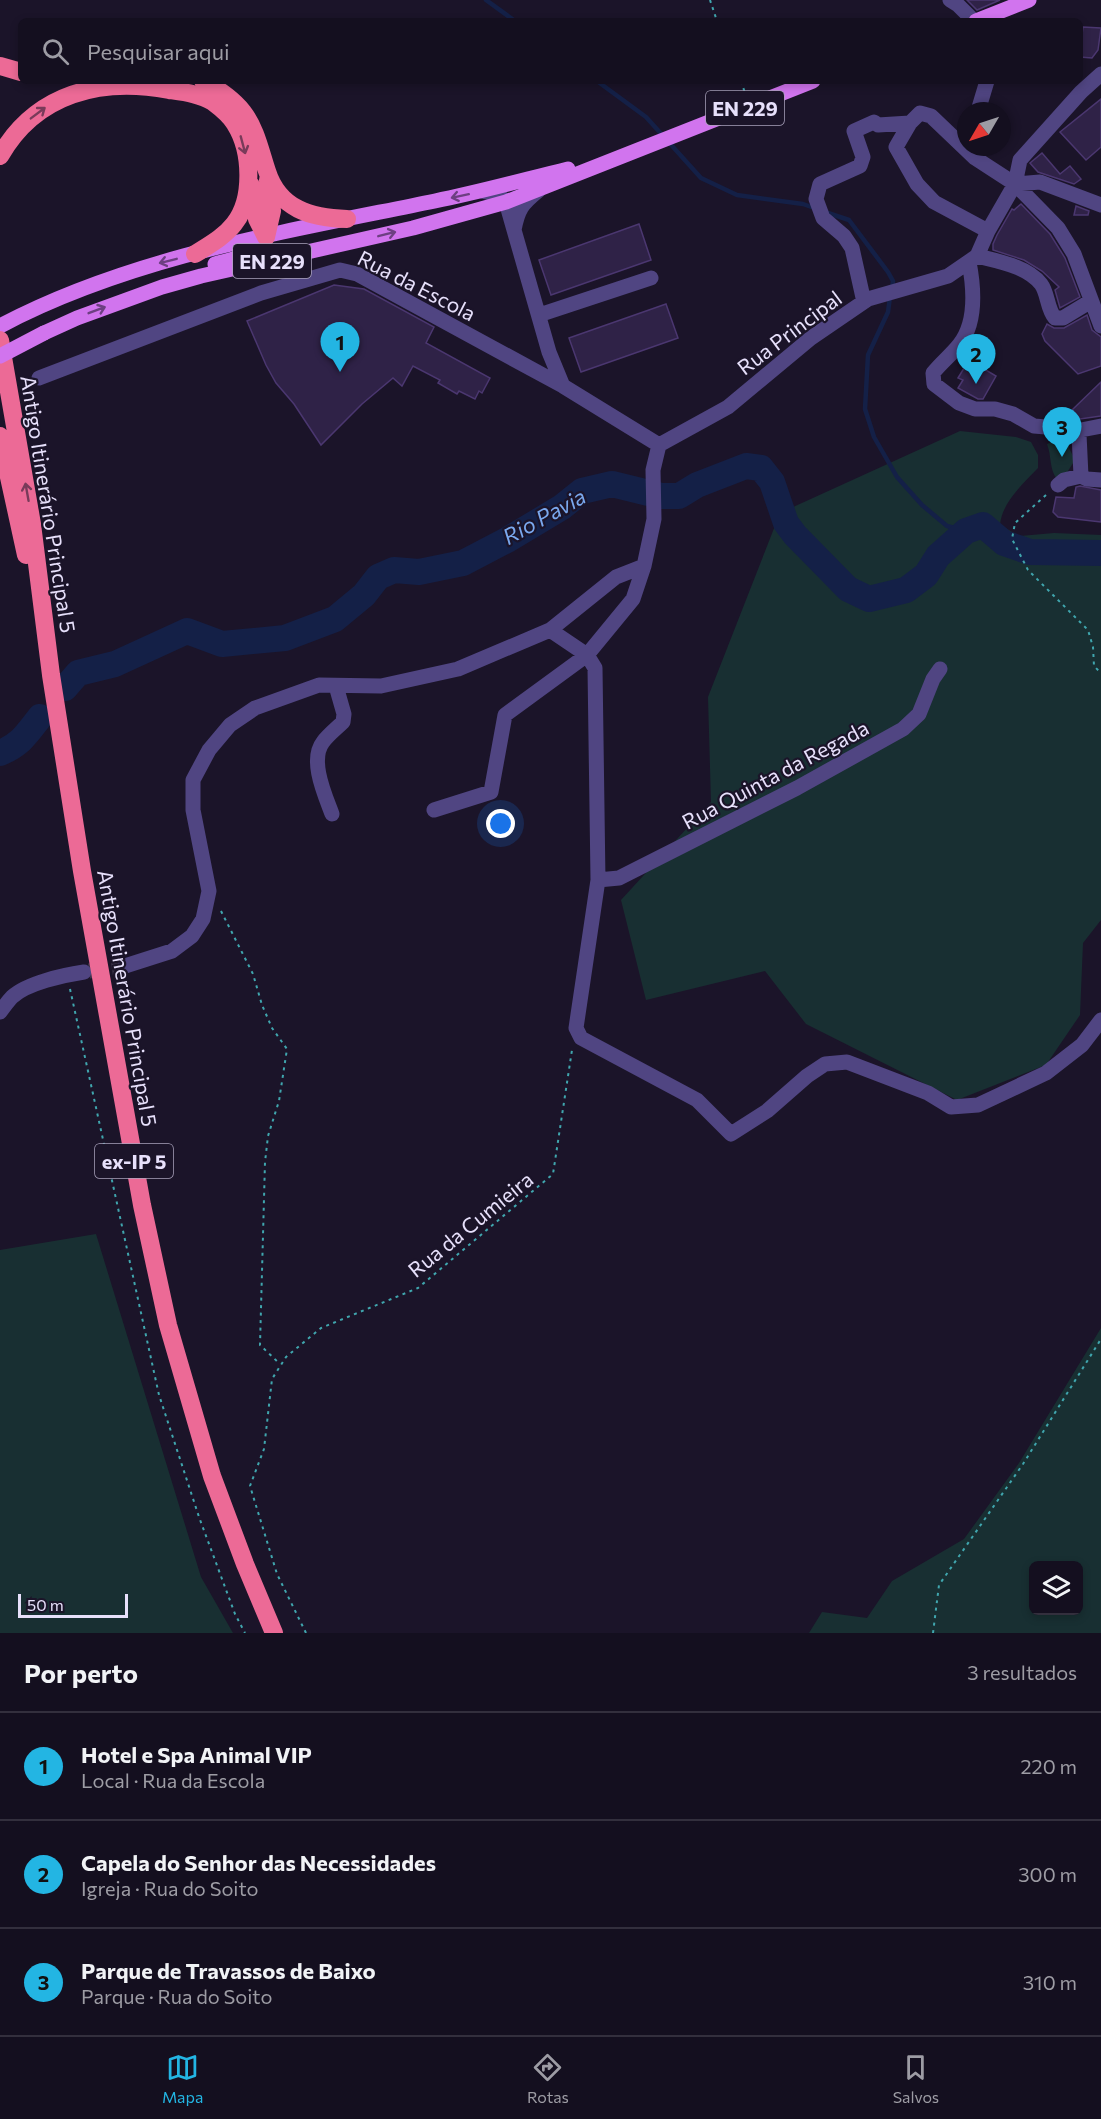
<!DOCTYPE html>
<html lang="pt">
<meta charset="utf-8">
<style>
body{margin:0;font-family:Commissioner,sans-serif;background:#211d2c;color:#f1f3f6}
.controls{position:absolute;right:18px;bottom:18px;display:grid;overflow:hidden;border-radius:9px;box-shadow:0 3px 9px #0003}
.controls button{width:54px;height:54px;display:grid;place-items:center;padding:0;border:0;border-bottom:2px solid #332f3d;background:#140f1f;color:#f1f3f6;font:30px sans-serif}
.compass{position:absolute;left:957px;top:102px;width:54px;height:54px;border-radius:50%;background:#140f1f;box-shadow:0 3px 9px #0003;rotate:231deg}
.scale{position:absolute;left:18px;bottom:15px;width:110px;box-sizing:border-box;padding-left:6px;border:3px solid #e7e0fb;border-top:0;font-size:16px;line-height:21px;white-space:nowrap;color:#e7e0fb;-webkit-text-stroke:4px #1b1429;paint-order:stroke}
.you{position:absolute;left:501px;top:824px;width:21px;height:21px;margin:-15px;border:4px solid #fff;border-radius:50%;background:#1a73e8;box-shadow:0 0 0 9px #1a73e833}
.badge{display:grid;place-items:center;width:39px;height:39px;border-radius:50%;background:#23b5e3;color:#111;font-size:20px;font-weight:700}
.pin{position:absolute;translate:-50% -50px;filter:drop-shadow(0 2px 3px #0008)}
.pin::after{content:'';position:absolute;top:32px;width:21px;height:18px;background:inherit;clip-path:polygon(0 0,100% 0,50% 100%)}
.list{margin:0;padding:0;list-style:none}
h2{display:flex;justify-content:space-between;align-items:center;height:78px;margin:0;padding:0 24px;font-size:26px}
h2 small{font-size:20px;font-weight:400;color:#9d9ca4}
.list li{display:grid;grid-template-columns:39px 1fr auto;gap:18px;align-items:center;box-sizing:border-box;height:108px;padding:0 24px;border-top:2px solid #332f3d}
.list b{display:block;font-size:22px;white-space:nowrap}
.list p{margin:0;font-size:20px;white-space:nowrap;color:#9d9ca4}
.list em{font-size:20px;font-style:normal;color:#9d9ca4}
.icon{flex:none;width:33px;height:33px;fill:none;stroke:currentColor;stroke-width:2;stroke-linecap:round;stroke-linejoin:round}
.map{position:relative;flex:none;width:1101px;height:1633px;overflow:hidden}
.search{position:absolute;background:#140f1f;box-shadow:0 3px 9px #0003;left:18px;right:18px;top:18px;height:66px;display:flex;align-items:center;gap:15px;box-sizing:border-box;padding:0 21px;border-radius:9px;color:#9d9ca4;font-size:22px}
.sheet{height:402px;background:#140f1f}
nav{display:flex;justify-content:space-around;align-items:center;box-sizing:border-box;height:84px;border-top:2px solid #332f3d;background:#140f1f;font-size:16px;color:#9d9ca4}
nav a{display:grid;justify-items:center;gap:3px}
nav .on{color:#23b5e3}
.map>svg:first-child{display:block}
</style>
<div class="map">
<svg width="1101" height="1633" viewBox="0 0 1101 1633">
<rect width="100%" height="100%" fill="#1b1429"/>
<path fill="#182f32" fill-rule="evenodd" d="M960,431l56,6 15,5 7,13v13c-15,16 -36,34 -38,57l20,11 34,-3 47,2v385l-18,23 -3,72 -34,50 -89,35 -151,-76 -41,-53 -119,29 -25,-100 90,-98 -3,-105 72,-184z
M1060,438l9,1v9l6,12 -9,14 -9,5c-8,-10 -5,-22 -10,-35z
M96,1234l105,343 32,56h-233v-383z
M1101,1328v305h-292l13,-21 45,6 25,-37 72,-42 55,-76zM1034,1566h44v44h-44z"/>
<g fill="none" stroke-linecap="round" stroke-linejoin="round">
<path stroke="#142047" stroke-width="4.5" d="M486,0l29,21
M597,81l49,36 55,61 36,17 66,9 14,5
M825,212l24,8 39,52 5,9 -1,8
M890,297l-2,15 -20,43 -3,54 9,28 23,40 25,28 25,21 19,5"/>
<path stroke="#142047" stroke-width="26" d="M65,688l13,-15 37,-9 72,-33 35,13 63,-6 50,-19 29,-24 14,-18 16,-7 25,2 44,-9 44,-23 55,-33 20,-16 30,-7 49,12h18l18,-11 49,-19 15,2 11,14 14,41 9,12 53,54 21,10 37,-9 20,-15 12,-19 28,-25 17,-6 21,18 26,9 71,1
M0,753c21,-9 26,-18 40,-36"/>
</g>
<path fill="#2f2247" stroke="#4b3770" stroke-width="1.5" d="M967,0h33l-23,10z
M1083,27l18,1 -3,22 -6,8 -12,-1v-23h2z
M1101,99v48l-15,13 -26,-28z
M1042,153l18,21 10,-8 11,13 -7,5 -36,-12 -8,-9z
M1021,204l29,30 15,24 15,39 -20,11 -5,-18 4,-3 -17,-16 -18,-11 -31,-10v-6l4,-9 15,-26 2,1z
M1076,206l13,5 -1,4h-14z
M639,224l12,36 -100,35 -12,-35z
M334,285l30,4 70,38 -8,16 64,35 -8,15 -3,-2 -4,8 -16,-8 -2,3 -19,-11 2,-3 -27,-14 -11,20 -9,-8 -31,26 -41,41 -27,-41 -18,-21 -10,-18 -19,-44z
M666,304l12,34 -97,34 -12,-34z
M1087,315l5,15 9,7v29l-23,8 -33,-33 -3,-7 5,-10 7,4h10z
M969,360l27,16 -13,23h-5l-20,-11 5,-8 -5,-2z
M1101,382v34l-21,3 -8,-9z
M1080,486l21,4v32l-43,-5 -5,-5 3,-15 18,1 2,-11z"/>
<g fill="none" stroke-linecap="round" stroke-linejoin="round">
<path stroke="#3a3348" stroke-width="15" stroke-dasharray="15 8" stroke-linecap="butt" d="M89,971l36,-5"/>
<path stroke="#40a6ae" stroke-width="2" stroke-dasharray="3 4.5" stroke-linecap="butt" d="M710,0l7,21
M741,81l4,12
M1046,495l-31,28 -3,16 16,31 60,60 5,17 1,19 7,7
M221,911l32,63 9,31 10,23 15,21 -8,52 -11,35 -3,26 -5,183 20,19
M70,989l89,406 40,122 36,97 10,19
M306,1633l-29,-59 -27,-88 14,-37 8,-70 14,-22 35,-29 97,-40 135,-114 19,-124
M933,1633l6,-48 84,-121 78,-125"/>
<path stroke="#504582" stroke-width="15" d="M950,0l8,5 16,16
M978,111l9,-30
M910,123l-14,24 21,37 17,18 54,29
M1015,184l25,-2 61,23
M482,191c10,2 17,3 24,11l43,150 14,34
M514,230c4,-21 8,-26 24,-39
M977,256c20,5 50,10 64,28 7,9 6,25 14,34h8l28,-17
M969,262c5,26 8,61 -10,83 -8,10 -18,18 -26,28l1,11 25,19 16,6h20l18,5 21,12 47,4 20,-4
M864,302l-12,-54 -8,-12 -21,-18 -7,-19 4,-15 40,-18 3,-9 -9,-26 20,-9 4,3 32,-2 10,-10 11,3 44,42 40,26 43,44 16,26 27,72
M539,315l112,-37
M39,378l222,-85 79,-23 17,4 206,112 96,59
M1081,430l-2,4 2,42 6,3 14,1
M659,445l69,-38 83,-69 57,-39 80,-23 29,-20 11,-25 27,-47 5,-24 61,-68 20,-18
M1058,485l6,-5 17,-4
M644,566l-28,11 -66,53 37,25 46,-56 11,-33 10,-47 -1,-49 6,-25
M434,810l57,-18 14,-77 82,-60 8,13 3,212 -22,148 5,10 116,62 34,34 36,-23 40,-35 18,-12 22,-2 81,31 23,14 27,-2 68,-32 36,-28 19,-25
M332,814c-7,-19 -23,-54 -9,-72 5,-7 14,-14 20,-20l1,-8 -8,-28
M598,880l21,-2 178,-90 106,-59 16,-15 14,-35 7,-10
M125,966l47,-15 20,-15 11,-17 6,-28 -16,-81v-30l16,-30 21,-25 25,-17 64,-23 62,1 77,-17 92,-39
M0,1012c4,-5 8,-11 12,-15 15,-14 52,-22 72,-25"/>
<path stroke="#d174ee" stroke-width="15" d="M976,21l53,-21
M215,264c20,-6 40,-8 51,-27
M0,326c132,-70 289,-95 435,-125 45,-9 88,-21 133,-32
M44,333l33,-15 85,-31 39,-11 212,-48 93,-26 307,-121"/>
<path stroke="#ec6a96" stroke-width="18" d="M0,66l21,6
M203,81c15,8 29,17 40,31 13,17 17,38 24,59 12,38 44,47 80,48
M0,156c36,-63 101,-79 169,-66 14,2 32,4 44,12 8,6 17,13 22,22 17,27 19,75 -1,100 -10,13 -25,21 -39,30
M251,185l6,34 9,18
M266,237l6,-26 -4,-31
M0,340l32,184 19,151 31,196 60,334 26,120 44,151 33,88 29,69
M0,436l26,119"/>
<path stroke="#d174ee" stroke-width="15" d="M0,356l44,-23"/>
</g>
<defs><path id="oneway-shaft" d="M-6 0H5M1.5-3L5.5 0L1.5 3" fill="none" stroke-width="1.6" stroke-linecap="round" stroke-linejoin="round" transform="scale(1.5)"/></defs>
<g stroke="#793b5a">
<use href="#oneway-shaft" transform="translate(38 113) rotate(-37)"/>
<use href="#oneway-shaft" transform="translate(243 145) rotate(75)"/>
<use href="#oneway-shaft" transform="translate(27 492) rotate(-100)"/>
</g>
<g stroke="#6d3f82">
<use href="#oneway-shaft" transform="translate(460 196) rotate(168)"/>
<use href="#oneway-shaft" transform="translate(387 234) rotate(-14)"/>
<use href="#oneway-shaft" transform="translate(168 261) rotate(166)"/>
<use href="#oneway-shaft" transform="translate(97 310) rotate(-21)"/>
</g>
<g text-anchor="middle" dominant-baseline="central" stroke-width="4.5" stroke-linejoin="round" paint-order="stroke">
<g fill="#1b1429" stroke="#aaa3bc" stroke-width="1.5">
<rect x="706" y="91" width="78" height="34" rx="4.5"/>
<rect x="233" y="244" width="78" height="34" rx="4.5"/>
<rect x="95" y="1144" width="78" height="34" rx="4.5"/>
</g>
<g font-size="20" font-weight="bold" fill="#e7e0fb">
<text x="745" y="108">EN 229</text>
<text x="272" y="261">EN 229</text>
<text x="134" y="1161">ex-IP 5</text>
</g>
<g font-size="21" fill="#e7e0fb" stroke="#1b1429">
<text transform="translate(417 285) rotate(27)">Rua da Escola</text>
<text transform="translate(789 332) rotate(-37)">Rua Principal</text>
<text transform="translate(49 504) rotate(81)">Antigo Itinerário Principal 5</text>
<text transform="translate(775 774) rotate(-28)">Rua Quinta da Regada</text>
<text transform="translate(128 998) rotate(80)">Antigo Itinerário Principal 5</text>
<text transform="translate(470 1224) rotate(-39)">Rua da Cumieira</text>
</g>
<g font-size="22" font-style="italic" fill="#7aa8ee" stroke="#1b1429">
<text transform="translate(544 516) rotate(-29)">Rio Pavia</text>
</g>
</g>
</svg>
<div class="controls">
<button><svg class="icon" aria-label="layers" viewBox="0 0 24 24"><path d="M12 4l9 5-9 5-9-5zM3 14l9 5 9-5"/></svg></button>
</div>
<svg class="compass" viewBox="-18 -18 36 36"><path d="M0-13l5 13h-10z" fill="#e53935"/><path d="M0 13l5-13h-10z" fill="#9d9ca4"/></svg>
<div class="scale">50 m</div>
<div class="you"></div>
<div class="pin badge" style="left:340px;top:372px">1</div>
<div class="pin badge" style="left:976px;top:384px">2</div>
<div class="pin badge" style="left:1062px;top:457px">3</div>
<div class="search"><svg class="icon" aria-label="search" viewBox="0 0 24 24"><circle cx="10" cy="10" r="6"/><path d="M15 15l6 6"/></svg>Pesquisar aqui</div>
</div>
<section class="sheet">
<h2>Por perto<small>3 resultados</small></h2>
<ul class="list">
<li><span class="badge">1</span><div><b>Hotel e Spa Animal VIP</b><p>Local · Rua da Escola</p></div><em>220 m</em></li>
<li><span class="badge">2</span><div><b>Capela do Senhor das Necessidades</b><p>Igreja · Rua do Soito</p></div><em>300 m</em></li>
<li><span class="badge">3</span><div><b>Parque de Travassos de Baixo</b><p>Parque · Rua do Soito</p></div><em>310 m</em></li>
</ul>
</section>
<nav>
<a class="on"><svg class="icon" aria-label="map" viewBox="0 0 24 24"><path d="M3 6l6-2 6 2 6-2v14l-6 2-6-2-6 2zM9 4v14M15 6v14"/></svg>Mapa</a>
<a><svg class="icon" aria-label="directions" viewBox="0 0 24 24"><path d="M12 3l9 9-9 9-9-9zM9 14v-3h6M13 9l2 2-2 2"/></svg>Rotas</a>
<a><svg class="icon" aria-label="saved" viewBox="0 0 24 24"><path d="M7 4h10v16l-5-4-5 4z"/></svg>Salvos</a>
</nav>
